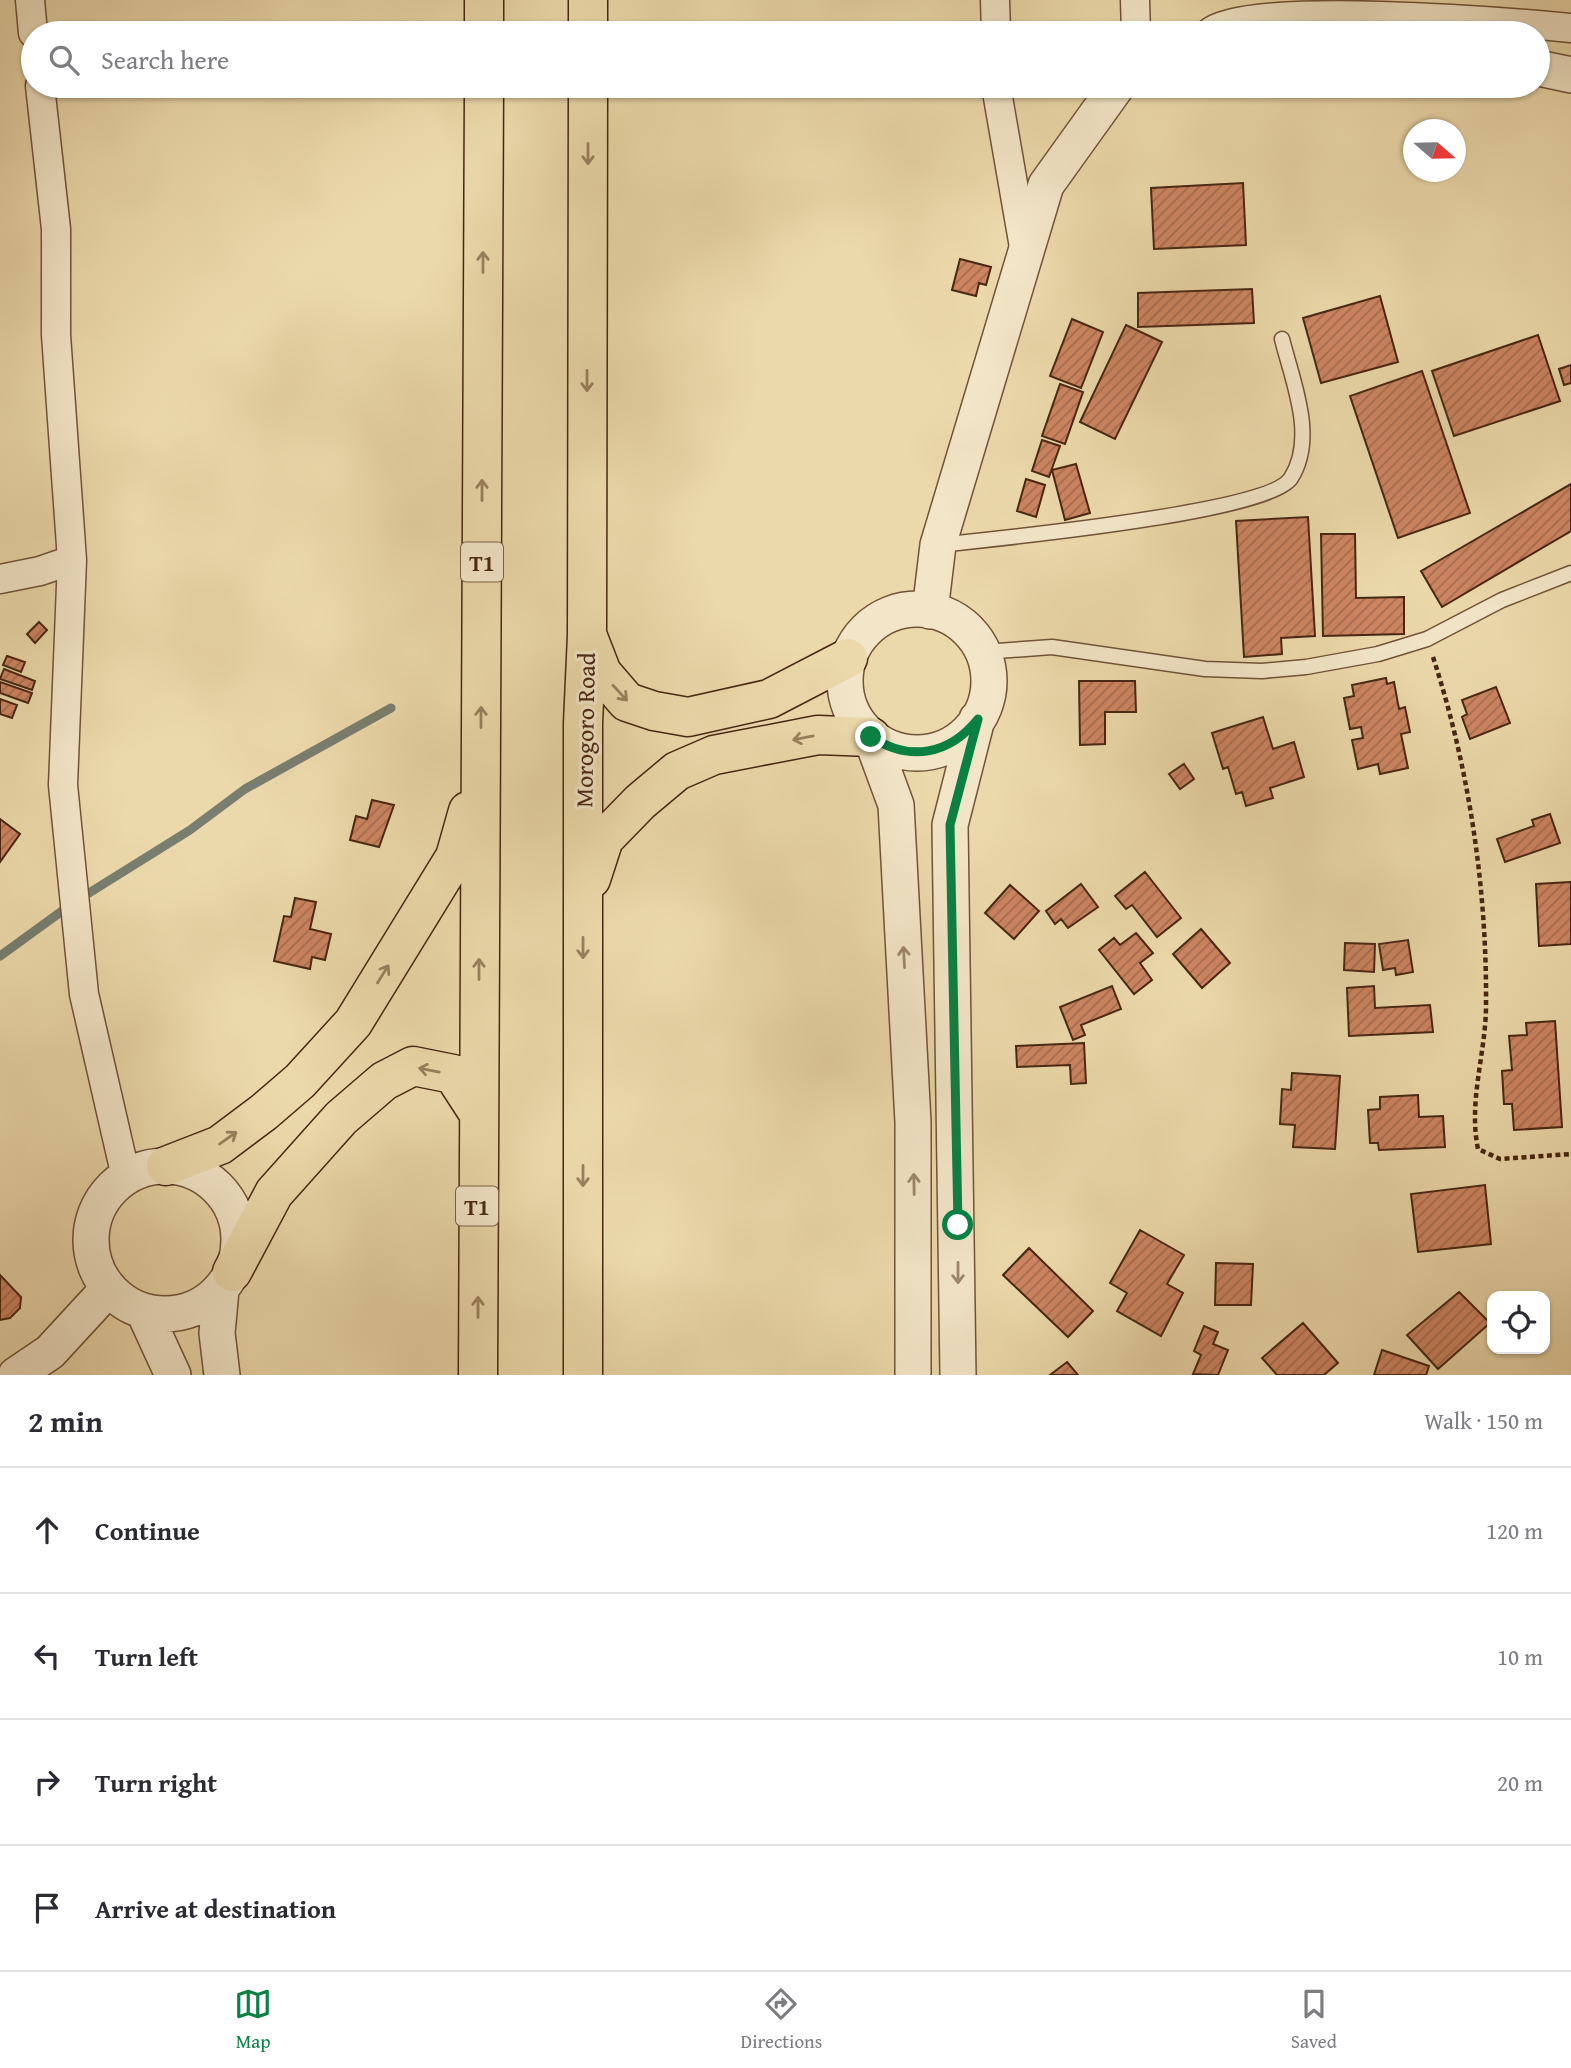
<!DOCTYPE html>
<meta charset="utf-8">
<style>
body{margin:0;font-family:"Gentium Book Plus",serif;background:#f7f7f7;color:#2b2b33}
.controls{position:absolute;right:21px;bottom:21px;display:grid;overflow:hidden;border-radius:14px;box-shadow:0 2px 5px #0004}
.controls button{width:63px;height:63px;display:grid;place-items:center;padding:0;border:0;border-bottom:2px solid #e1e1e2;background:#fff;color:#2b2b33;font:35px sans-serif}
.compass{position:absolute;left:1403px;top:119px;width:63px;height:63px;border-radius:50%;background:#fff;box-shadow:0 2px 5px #0004;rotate:110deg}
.stop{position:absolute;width:21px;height:21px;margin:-16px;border:5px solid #0b8043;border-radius:50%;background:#fff}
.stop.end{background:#0b8043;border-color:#fff;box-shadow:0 2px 7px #0008}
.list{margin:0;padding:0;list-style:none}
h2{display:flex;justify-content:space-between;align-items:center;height:91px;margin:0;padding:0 28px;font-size:30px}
h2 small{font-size:23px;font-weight:400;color:#7c7c81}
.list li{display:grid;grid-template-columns:46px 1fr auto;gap:21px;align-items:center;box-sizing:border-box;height:126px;padding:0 28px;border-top:2px solid #e1e1e2}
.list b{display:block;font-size:26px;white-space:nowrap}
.list em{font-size:23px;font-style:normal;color:#7c7c81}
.icon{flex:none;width:38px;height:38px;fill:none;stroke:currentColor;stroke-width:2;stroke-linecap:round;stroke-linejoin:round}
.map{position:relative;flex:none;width:1571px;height:1375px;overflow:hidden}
.search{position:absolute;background:#fff;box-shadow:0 2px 5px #0004;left:21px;right:21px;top:21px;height:77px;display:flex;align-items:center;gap:18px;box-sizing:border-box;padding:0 24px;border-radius:38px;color:#7c7c81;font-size:26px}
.sheet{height:595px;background:#fff}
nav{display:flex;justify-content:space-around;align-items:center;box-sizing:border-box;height:98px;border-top:2px solid #e1e1e2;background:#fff;font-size:19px;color:#7c7c81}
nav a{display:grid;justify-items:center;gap:4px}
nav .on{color:#0b8043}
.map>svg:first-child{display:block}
</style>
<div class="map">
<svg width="1571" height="1375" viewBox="0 0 1571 1375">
<defs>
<pattern id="building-hatch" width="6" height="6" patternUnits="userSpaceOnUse" patternTransform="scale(1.75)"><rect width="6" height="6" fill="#cd8562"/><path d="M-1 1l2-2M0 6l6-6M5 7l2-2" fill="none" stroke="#a86d4f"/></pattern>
</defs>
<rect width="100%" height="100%" fill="#ecd9ab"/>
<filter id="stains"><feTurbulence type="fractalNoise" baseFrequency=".00286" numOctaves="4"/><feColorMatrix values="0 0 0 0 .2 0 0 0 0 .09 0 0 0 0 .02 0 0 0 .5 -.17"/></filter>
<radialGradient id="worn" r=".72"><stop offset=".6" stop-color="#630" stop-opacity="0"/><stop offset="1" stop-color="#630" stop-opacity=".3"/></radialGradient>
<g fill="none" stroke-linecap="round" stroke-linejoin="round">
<path stroke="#797e70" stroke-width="9" d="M0,956l73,-53 117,-73 55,-41 146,-81"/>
</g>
<path fill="url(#building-hatch)" stroke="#482612" stroke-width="2" d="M1243,183l3,62 -92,4 -3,-61z
M960,259l31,8 -5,18 -7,-2 -3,13 -24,-6z
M1252,289l2,34 -116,4v-34z
M1380,296l18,66 -77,21 -18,-65z
M1072,319l31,13 -22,56 -31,-12z
M1126,325l36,17 -47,97 -35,-17z
M1538,335l22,66 -106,35 -22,-65z
M1571,365v18l-7,2 -5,-16z
M1422,371l48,142 -72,25 -48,-142z
M1060,384l23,8 -18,52 -23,-8z
M1042,440l18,6 -11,31 -17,-6z
M1076,464l14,49 -25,7 -13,-50z
M1026,479l19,6 -9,32 -19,-6z
M1571,484v47l-129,76 -21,-36z
M1308,517l7,119 -34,2 1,16 -38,3 -8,-136z
M1321,534h34l1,64 48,-1v37l-81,2z
M39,622l8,8 -12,13 -8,-9z
M7,656l18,6 -4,10 -18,-7z
M4,669l31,12 -3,9 -32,-11z
M1386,678l1,6 7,-2 5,27 6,-2 5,25 -9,2 7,34 -28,6 -2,-10 -20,5 -6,-29 11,-2 -2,-11 -11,2 -6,-31 10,-2 -2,-11z
M1079,681h56l1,31h-31v32l-25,1z
M0,682l32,11 -4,10 -28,-10z
M1496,687l14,36 -40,16 -8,-22 5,-3 -5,-14z
M0,699l17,6 -5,13 -12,-4z
M1263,717l10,32 21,-7 10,35 -34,11 3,10 -27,8 -4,-14 -6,2 -8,-27 -5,2 -11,-36z
M1184,764l10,15 -14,10 -11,-15z
M372,800l22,5 -15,42 -29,-7 6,-24 11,3z
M1550,814l10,29 -55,19 -8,-23 37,-13 -2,-6z
M0,819l20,15 -20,28z
M1145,872l36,46 -24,19 -25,-32 -6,4 -11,-13z
M1571,882v62l-32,2 -3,-62z
M1081,884l17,23 -30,21 -7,-9 -6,5 -9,-13z
M1010,885l29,26 -25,28 -29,-26z
M295,898l21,4 -6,27 21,5 -6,26 -13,-3 -2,12 -36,-8 10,-45 7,1z
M1201,929l29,34 -28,25 -29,-34z
M1136,933l17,20 -13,10 12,17 -18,14 -35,-44 15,-12 6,7z
M1408,940l5,32 -17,3 -1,-7 -12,2 -4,-26z
M1345,943l30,1 -1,28 -30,-2z
M1112,986l9,23 -40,16 4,10 -12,5 -13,-33z
M1374,986l1,22 55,-3 3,27 -84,4 -2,-48z
M1555,1021l7,106 -48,3 -2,-26h-8l-2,-33 10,-1 -3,-34 18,-1 -1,-12z
M1084,1043l2,40 -15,1 -1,-19 -53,2 -1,-21z
M1292,1073l48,3 -5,73 -42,-2 2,-22 -15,-1 2,-35 9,1z
M1418,1095l1,22 24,-1 2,31 -66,3 -1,-7h-8l-2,-33 12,-1v-12z
M1485,1185l6,59 -73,8 -7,-58z
M1140,1230l44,25 -17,29 16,9 -22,43 -44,-25 10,-18 -17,-10z
M1029,1248l64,63 -25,26 -65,-62z
M1216,1263l37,1 -2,41h-36z
M0,1275l21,22 -1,11 -10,10 -10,2z
M1459,1292l31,31 -52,46 -31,-34z
M1303,1323l35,40 -14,12h-47l-15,-17z
M1204,1326l14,6 -5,12 15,6 -10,25 -25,-1 8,-19 -7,-4z
M1382,1350l47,16 -3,9h-52z
M1067,1362l11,13h-28z"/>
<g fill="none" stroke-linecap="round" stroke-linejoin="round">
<defs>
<path id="service" d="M939,545c53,-6 330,-32 352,-67 26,-41 1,-98 -9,-139
M983,652l69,-5 153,22 57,2 44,-4 72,-13 49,-15 75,-39 69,-27"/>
<path id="minor" d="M30,0l3,33
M995,0l1,33
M1135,0l1,33
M1209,33c37,-33 300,-11 362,-5
M40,86l16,143v106l16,225 -9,225 21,209 42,183
M996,86l28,161
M0,579l40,-8 32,-11"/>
<path id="tertiary" d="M1538,68l33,7
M845 681a72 72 0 1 1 144 0a72 72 0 1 1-144 0Z
M930,611l8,-66 108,-360 71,-99
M871,737l25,68 17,317v253
M91 1240a74 74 0 1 1 148 0a74 74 0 1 1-148 0Z
M221,1290l-4,43 5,42
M144,1312l29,63
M16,1375l34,-23 59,-64
M958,1375l-8,-550 27,-106"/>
<path id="trunk" d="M484,33v-33
M588,33v-33
M588,637l14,36 25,29 27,9 34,6 81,-18 79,-41
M591,879l13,-40 36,-37 37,-31 37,-16 104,-20 53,2
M166,1166l54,-21 44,-33 36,-31 53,-58 102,-166 13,-46
M232,1272l42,-79 67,-75 43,-37 29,-15 40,8 24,37
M478,1375l6,-1289
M583,1375v-652l4,-88 1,-549"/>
</defs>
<use href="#service" stroke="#715338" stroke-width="17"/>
<use href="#minor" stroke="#715338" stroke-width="31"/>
<use href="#tertiary" stroke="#715338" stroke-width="38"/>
<use href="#trunk" stroke="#482612" stroke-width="41"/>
<path stroke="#482612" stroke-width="4.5" stroke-dasharray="5 3.5" stroke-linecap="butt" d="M1433,657c36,111 54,231 53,348 0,48 -18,96 -8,144l22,10 71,-5"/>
<use href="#service" stroke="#f3e6c8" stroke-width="14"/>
<use href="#minor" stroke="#f3e6c8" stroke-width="28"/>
<use href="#tertiary" stroke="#f3e6c8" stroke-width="35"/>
<use href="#trunk" stroke="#ecd9ab" stroke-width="38"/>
</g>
<defs><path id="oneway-shaft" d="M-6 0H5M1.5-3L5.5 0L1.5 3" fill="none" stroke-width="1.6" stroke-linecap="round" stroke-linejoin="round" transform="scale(1.75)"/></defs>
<g stroke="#9a805e">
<use href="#oneway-shaft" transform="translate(588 154) rotate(90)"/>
<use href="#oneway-shaft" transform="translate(483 262) rotate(-90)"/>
<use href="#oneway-shaft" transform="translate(587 381) rotate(90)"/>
<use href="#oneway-shaft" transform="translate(482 490) rotate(-90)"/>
<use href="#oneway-shaft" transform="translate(620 693) rotate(47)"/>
<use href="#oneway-shaft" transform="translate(481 717) rotate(-90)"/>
<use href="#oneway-shaft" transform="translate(803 738) rotate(169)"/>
<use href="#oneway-shaft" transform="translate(583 948) rotate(90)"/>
<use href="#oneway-shaft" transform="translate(479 969) rotate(-90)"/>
<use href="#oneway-shaft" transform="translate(383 974) rotate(-58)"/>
<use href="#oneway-shaft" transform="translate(429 1070) rotate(-169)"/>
<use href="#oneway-shaft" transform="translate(228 1138) rotate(-35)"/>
<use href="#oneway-shaft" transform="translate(583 1176) rotate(90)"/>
<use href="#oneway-shaft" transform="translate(478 1307) rotate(-90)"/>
</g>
<g stroke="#9e866d">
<use href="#oneway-shaft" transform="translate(904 957) rotate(-93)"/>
<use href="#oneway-shaft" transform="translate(914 1184) rotate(-91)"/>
<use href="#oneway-shaft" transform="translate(958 1273) rotate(90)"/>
</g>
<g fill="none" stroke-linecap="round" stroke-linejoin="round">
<path stroke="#0b8043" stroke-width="9" d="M871,737c39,25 78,18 107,-18l-28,106 8,400"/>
</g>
<g text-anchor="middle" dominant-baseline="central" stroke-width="6" stroke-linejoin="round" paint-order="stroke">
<g fill="#f3e6c8" stroke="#7b6049" stroke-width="2">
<rect x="461" y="542.5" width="42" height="39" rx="5"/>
<rect x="456" y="1186.5" width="42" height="39" rx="5"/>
</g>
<g font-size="23" font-weight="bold" fill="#482612">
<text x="482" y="562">T1</text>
<text x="477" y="1206">T1</text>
</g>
<g font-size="24" fill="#482612" stroke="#f3e6c8">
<text transform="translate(585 730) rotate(-89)">Morogoro Road</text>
</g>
</g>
<rect width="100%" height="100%" filter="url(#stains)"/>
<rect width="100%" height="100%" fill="url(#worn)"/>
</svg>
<div class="controls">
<button><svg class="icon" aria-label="locate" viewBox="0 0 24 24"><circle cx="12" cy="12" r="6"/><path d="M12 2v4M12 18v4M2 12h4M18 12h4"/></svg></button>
</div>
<svg class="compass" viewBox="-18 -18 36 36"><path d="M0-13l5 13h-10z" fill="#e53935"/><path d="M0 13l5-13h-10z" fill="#7c7c81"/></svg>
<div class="stop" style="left:958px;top:1225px"></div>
<div class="stop end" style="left:871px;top:737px"></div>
<div class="search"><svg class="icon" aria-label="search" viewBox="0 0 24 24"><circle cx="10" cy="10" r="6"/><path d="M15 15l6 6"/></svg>Search here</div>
</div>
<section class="sheet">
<h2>2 min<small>Walk · 150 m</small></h2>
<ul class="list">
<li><svg class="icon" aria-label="ahead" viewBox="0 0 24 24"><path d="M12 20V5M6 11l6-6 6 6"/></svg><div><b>Continue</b></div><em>120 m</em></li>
<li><svg class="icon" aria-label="left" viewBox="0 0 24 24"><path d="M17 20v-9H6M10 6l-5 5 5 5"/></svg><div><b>Turn left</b></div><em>10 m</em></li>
<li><svg class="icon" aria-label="right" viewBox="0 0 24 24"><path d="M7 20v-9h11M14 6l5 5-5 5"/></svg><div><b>Turn right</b></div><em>20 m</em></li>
<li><svg class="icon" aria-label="arrive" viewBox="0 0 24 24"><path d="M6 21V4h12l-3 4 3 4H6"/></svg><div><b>Arrive at destination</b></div></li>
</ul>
</section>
<nav>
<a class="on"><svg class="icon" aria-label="map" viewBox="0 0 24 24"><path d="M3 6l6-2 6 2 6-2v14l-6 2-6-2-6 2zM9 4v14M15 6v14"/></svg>Map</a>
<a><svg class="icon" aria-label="directions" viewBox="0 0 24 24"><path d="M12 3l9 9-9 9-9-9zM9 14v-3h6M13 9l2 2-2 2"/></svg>Directions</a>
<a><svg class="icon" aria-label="saved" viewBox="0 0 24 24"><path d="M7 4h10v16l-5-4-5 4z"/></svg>Saved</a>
</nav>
